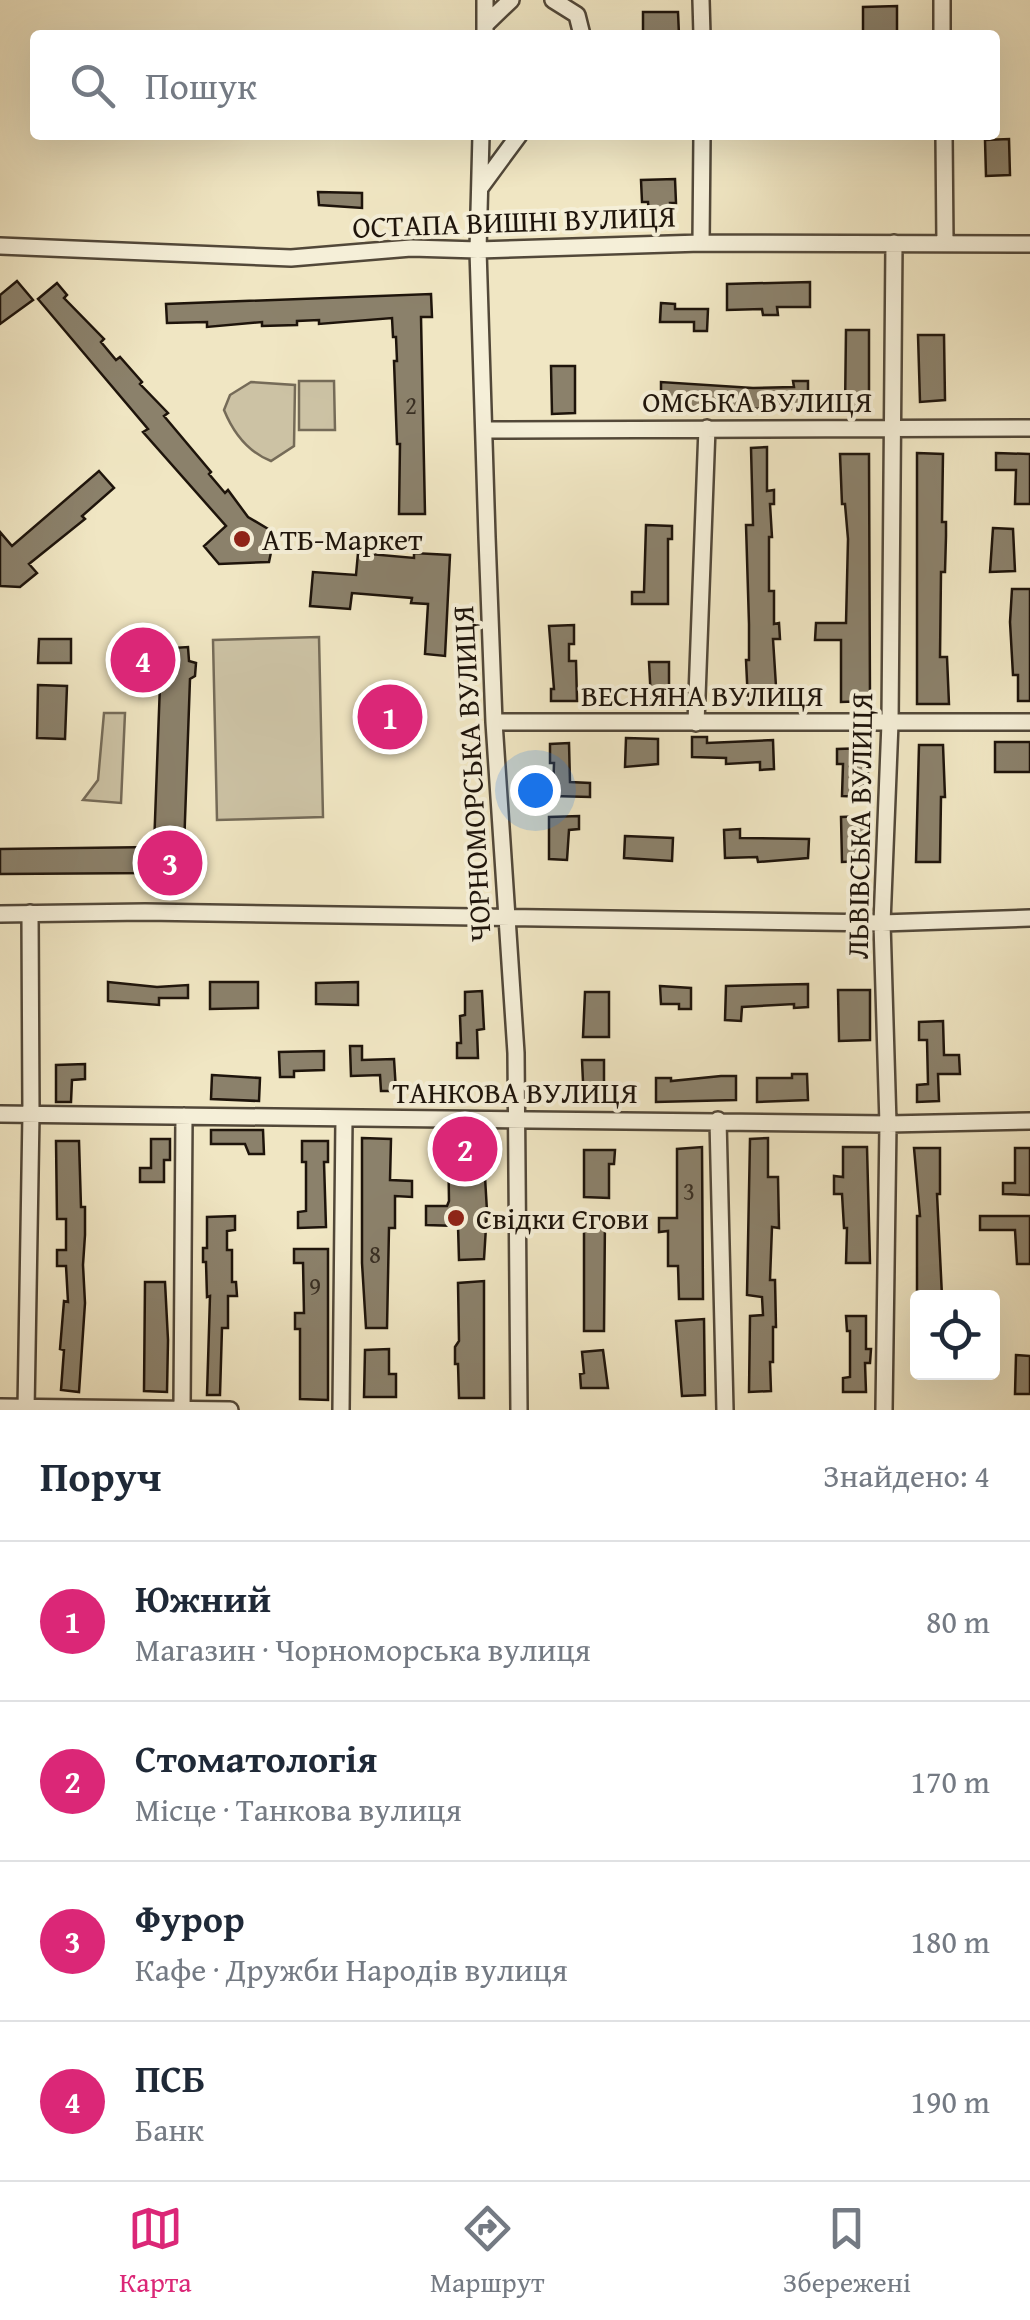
<!DOCTYPE html>
<html lang="uk">
<meta charset="utf-8">
<style>
body{margin:0;font-family:"Gentium Book Plus",serif;background:#f6f6f7;color:#1f2937}
.controls{position:absolute;right:30px;bottom:30px;display:grid;overflow:hidden;border-radius:10px;box-shadow:0 10px 40px #0002}
.controls button{width:90px;height:90px;display:grid;place-items:center;padding:0;border:0;border-bottom:2px solid #e0e1e3;background:#fff;color:#1f2937;font:50px sans-serif}
.you{position:absolute;left:535px;top:790px;width:35px;height:35px;margin:-25px;border:8px solid #fff;border-radius:50%;background:#1a73e8;box-shadow:0 0 0 15px #1a73e833}
.badge{display:grid;place-items:center;width:65px;height:65px;border-radius:50%;background:#db2777;color:#fff;font-size:32px;font-weight:700}
.pin{position:absolute;translate:-50% -50%;border:5px solid #fff;box-shadow:0 2px 10px #0006}
.list{margin:0;padding:0;list-style:none}
h2{display:flex;justify-content:space-between;align-items:center;height:130px;margin:0;padding:0 40px;font-size:42px}
h2 small{font-size:32px;font-weight:400;color:#747a83}
.list li{display:grid;grid-template-columns:65px 1fr auto;gap:30px;align-items:center;box-sizing:border-box;height:160px;padding:0 40px;border-top:2px solid #e0e1e3}
.list b{display:block;font-size:38px;white-space:nowrap}
.list p{margin:0;font-size:32px;white-space:nowrap;color:#747a83}
.list em{font-size:32px;font-style:normal;color:#747a83}
.icon{flex:none;width:55px;height:55px;fill:none;stroke:currentColor;stroke-width:2;stroke-linecap:round;stroke-linejoin:round}
.map{position:relative;flex:none;width:1030px;height:1410px;overflow:hidden}
.search{position:absolute;background:#fff;box-shadow:0 10px 40px #0002;left:30px;right:30px;top:30px;height:110px;display:flex;align-items:center;gap:25px;box-sizing:border-box;padding:0 35px;border-radius:10px;color:#747a83;font-size:38px}
.sheet{height:770px;background:#fff}
nav{display:flex;justify-content:space-around;align-items:center;box-sizing:border-box;height:140px;border-top:2px solid #e0e1e3;background:#fff;font-size:28px;color:#747a83}
nav a{display:grid;justify-items:center;gap:5px}
nav .on{color:#db2777}
.map>svg:first-child{display:block}
</style>
<div class="map">
<svg width="1030" height="1410" viewBox="0 0 1030 1410">
<rect width="100%" height="100%" fill="#f0e6c3"/>
<filter id="stains"><feTurbulence type="fractalNoise" baseFrequency=".002" numOctaves="4"/><feColorMatrix values="0 0 0 0 .2 0 0 0 0 .09 0 0 0 0 .02 0 0 0 .5 -.17"/></filter>
<radialGradient id="worn" r=".72"><stop offset=".6" stop-color="#630" stop-opacity="0"/><stop offset="1" stop-color="#630" stop-opacity=".3"/></radialGradient>
<path fill="#ccc2a4" stroke="#756b58" stroke-width="2.5" d="M299,381h35l1,49h-36z
M251,382l44,3 -1,61 -23,15c-23,-9 -38,-29 -47,-51l6,-15z
M319,637l4,180 -106,3 -4,-180z
M104,713h21l-4,90 -38,-3 15,-20z"/>
<path fill="#8b816b" stroke="#1e140b" stroke-width="2.5" d="M897,6v27l-34,1v-27z
M643,12h35l1,23h-36z
M1009,139l1,36 -24,1 -1,-36z
M675,179l1,24h-6v13l-21,1 -1,-15h-6l-1,-22z
M318,192l44,1v15l-43,-3z
M17,281l16,19 -33,24v-29z
M810,282v25h-33l1,8h-15l-1,-6 -35,1v-26z
M57,283l10,12 -3,3 40,41 -3,3 15,18 4,-3 22,25 -2,2 28,29 -4,3 47,56 -2,2 16,19 3,-3 20,27 27,16 -6,29 -50,2 -15,-18 22,-20 -83,-94 5,-3 -110,-130z
M431,294l1,23h-11l4,197h-26l1,-70h-3l-3,-83h3l-1,-24h-3l-1,-19 -73,6v-4l-22,1v4l-35,1v-4l-55,5v-5l-40,1 -1,-19z
M661,303l14,1v5h33l-1,22h-13v-9h-34z
M846,330h23v80h-24z
M918,335h26l1,65 -25,2z
M551,366h24v47l-23,1z
M793,381h15v28l-147,-1v-26l92,6 41,-1z
M767,447v44l7,-1v14h-4l2,33h-3v54h5v33l5,-1 1,16h-7l4,63h-29l-2,-42h3v-36l-3,-99h7l-2,-77z
M917,453l26,1 -1,68h4v14l-1,36h-4l-1,85h7l2,47h-32z
M996,453l34,1v50h-15l1,-34h-20z
M840,454h29l1,247 -29,1v-62h-26l1,-17h30l2,-84 -3,-35h-3z
M99,471l15,17 -32,28 3,3 -56,45 8,9 -17,14 -20,-1v-54l12,14z
M646,525l26,1v13h-4v65h-36v-12h12z
M993,528l20,1 2,42 -25,1z
M358,553l56,5v-5l36,2 -5,101 -20,-2 3,-50 -17,-1 1,-5 -60,-5 -2,16 -40,-3 3,-34 43,3z
M1012,589h18v112h-12v-26h-5l-3,-53z
M574,625v19h-5v17h7l1,40h-26v-12h3l-5,-63z
M39,639h32v24h-33z
M188,647l1,14 7,2 -1,13 -5,3 -6,169 -30,-1 6,-163 -40,2 -1,-16 9,-1 -1,-18z
M649,662h20v38h-18z
M38,685l29,1 -2,53 -28,-1z
M692,737h15v6l66,-3 1,29 -14,1v-8l-34,2v-6l-34,-1z
M626,738l32,1v25l-33,3z
M995,742h35v30h-35z
M569,743l1,39 20,1v14l-37,-1 1,-33h-4v-19z
M919,745h24l2,52h-4l-1,65h-24z
M868,748v49l-26,-1 1,-32h-6v-15z
M579,816v13l-10,1 -2,30 -18,-1v-42z
M867,816l1,45 -26,1 -1,-45z
M740,829v9l69,1 -1,19 -50,4 -1,-5 -32,1 -1,-28z
M625,836l48,2 -1,23 -48,-3z
M154,847l-1,26 -153,1v-25z
M108,982l49,5 31,-2v13h-29v7l-51,-4z
M210,982h48v26l-48,1z
M358,982v23l-42,-1v-21z
M808,984v23l-14,1v-4l-52,3 -1,14 -16,-1 1,-34z
M660,986l31,2v21h-12v-5h-18z
M838,990h32v50l-31,1z
M482,991l2,38 -7,1 1,28h-21v-15h4l-1,-27 5,-1v-23z
M585,992h24v45h-26z
M943,1021l1,34h15l1,19h-22l1,27 -22,1v-17l11,-1 -1,-44h-8v-18z
M350,1046h12v14l32,-1 2,32h-15l-1,-16 -29,1z
M324,1051v19l-30,1v6h-14l-1,-25z
M582,1060h22v29h5v14h-25z
M85,1064v15l-13,1 -1,22h-15v-37z
M792,1074h15l1,26 -51,2v-24h35z
M212,1075l48,3 -1,23 -48,-2z
M721,1076h15v24l-80,2v-24h15v3z
M211,1130h52l1,24h-15l-4,-10h-34z
M448,1135l36,2 -2,40h3l2,34 -3,48 -25,1 -1,-34 -32,-1v-19h21l2,-5z
M362,1138l29,1 -1,41 22,1v16l-17,-1v32h-6l-2,100h-21l-4,-65z
M768,1138v39h10l1,51 -7,-1 -2,53h5l1,47h-3v35h-3l1,29 -22,1 1,-76 13,-1 -1,-18 -15,-2 3,-156z
M151,1139h19v21h-6v22h-24v-14h11z
M56,1141h23l2,66h4v28l-2,30 2,38 -6,89 -18,-2 3,-40 -4,-1 4,-48 4,1 -2,-36h-9v-16h9v-31h-9z
M302,1141h26v21h-4l2,65 -28,1v-16l8,-1v-49h-4z
M702,1147l1,152h-24l-1,-33h-10v-35l-9,1v-14h18v-69z
M843,1147h24l3,116h-24l1,-35h-3l-2,-34h-8v-18l9,1z
M914,1148h26v46h-3l5,102 -25,1v-81h3z
M1015,1148h15v47l-27,-1v-11h12z
M584,1150h31l-1,14h-5v34l-25,-1z
M235,1216v14l-8,1v19h5v32h4l1,14h-9v32h-6l-2,67h-13l3,-99 -3,1 -1,-35h-3v-14h4v-31z
M980,1216h50v48h-13l-2,-34h-35z
M605,1218l-1,113h-20v-112z
M294,1249h34v151l-28,-1v-70h-5v-16h9l-1,-50h-9z
M484,1281v117h-25l-1,-34h-3v-17l4,-6 -1,-58z
M145,1282h20l3,58 -1,52 -23,-1z
M846,1316h20v33h5l-1,14h-5l1,29h-23v-14l7,-1v-46h-3z
M704,1319l1,76 -23,1 -6,-75z
M389,1349v25h7v23h-32l1,-47z
M603,1350l5,38h-27l-1,-14 4,-1 -2,-21z
M1016,1355l14,1v38h-15z"/>
<g fill="none" stroke-linecap="round" stroke-linejoin="round">
<defs>
<path id="minor" d="M485,0v35
M553,0l24,15 5,20
M701,0l1,35
M942,0v35
M486,24l25,-24
M481,135l-3,115 9,287 7,185 22,331 3,357
M944,135l1,108
M480,188l39,-53
M701,243l1,-108
M0,246l291,12 120,-10 67,2 223,-7 329,1
M484,430l546,-2
M494,722h536
M696,723l11,-295
M0,914l145,-2 737,11 148,-5
M0,1114l888,10 142,-3
M718,1120l7,290
M0,1407l230,3
M182,1408l2,-292
M26,1410l5,-296 -1,-201
M341,1410l3,-292
M884,1410l4,-286 -6,-201 8,-200 4,-480"/>
</defs>
<use href="#minor" stroke="#524839" stroke-width="20"/>
<use href="#minor" stroke="#f5efd8" stroke-width="15"/>
</g>
<g fill="#8f2418" stroke="#f5efd8" stroke-width="4">
<circle cx="242" cy="539" r="10"/>
<circle cx="456" cy="1218" r="10"/>
</g>
<g text-anchor="middle" dominant-baseline="central" stroke-width="8" stroke-linejoin="round" paint-order="stroke">
<g font-size="25" fill="#392f23">
<text x="411" y="405">2</text>
<text x="689" y="1191">3</text>
<text x="375" y="1254">8</text>
<text x="315" y="1286">9</text>
</g>
<g font-size="30" fill="#1e140b" stroke="#f5efd8">
<text transform="translate(514 221) rotate(-2)">ОСТАПА ВИШНІ ВУЛИЦЯ</text>
<text x="757" y="401">ОМСЬКА ВУЛИЦЯ</text>
<text x="702" y="695">ВЕСНЯНА ВУЛИЦЯ</text>
<text transform="translate(471 774) rotate(-93)">ЧОРНОМОРСЬКА ВУЛИЦЯ</text>
<text transform="translate(859 826) rotate(-89)">ЛЬВІВСЬКА ВУЛИЦЯ</text>
<text x="515" y="1092">ТАНКОВА ВУЛИЦЯ</text>
</g>
<g font-size="30" fill="#1e140b" stroke="#f5efd8" text-anchor="start">
<text x="262" y="539">АТБ-Маркет</text>
<text x="476" y="1218">Свідки Єгови</text>
</g>
</g>
<rect width="100%" height="100%" filter="url(#stains)"/>
<rect width="100%" height="100%" fill="url(#worn)"/>
</svg>
<div class="controls">
<button><svg class="icon" aria-label="locate" viewBox="0 0 24 24"><circle cx="12" cy="12" r="6"/><path d="M12 2v4M12 18v4M2 12h4M18 12h4"/></svg></button>
</div>
<div class="you"></div>
<div class="pin badge" style="left:390px;top:717px">1</div>
<div class="pin badge" style="left:465px;top:1149px">2</div>
<div class="pin badge" style="left:170px;top:863px">3</div>
<div class="pin badge" style="left:143px;top:660px">4</div>
<div class="search"><svg class="icon" aria-label="search" viewBox="0 0 24 24"><circle cx="10" cy="10" r="6"/><path d="M15 15l6 6"/></svg>Пошук</div>
</div>
<section class="sheet">
<h2>Поруч<small>Знайдено: 4</small></h2>
<ul class="list">
<li><span class="badge">1</span><div><b>Южний</b><p>Магазин · Чорноморська вулиця</p></div><em>80 m</em></li>
<li><span class="badge">2</span><div><b>Стоматологія</b><p>Місце · Танкова вулиця</p></div><em>170 m</em></li>
<li><span class="badge">3</span><div><b>Фурор</b><p>Кафе · Дружби Народів вулиця</p></div><em>180 m</em></li>
<li><span class="badge">4</span><div><b>ПСБ</b><p>Банк</p></div><em>190 m</em></li>
</ul>
</section>
<nav>
<a class="on"><svg class="icon" aria-label="map" viewBox="0 0 24 24"><path d="M3 6l6-2 6 2 6-2v14l-6 2-6-2-6 2zM9 4v14M15 6v14"/></svg>Карта</a>
<a><svg class="icon" aria-label="directions" viewBox="0 0 24 24"><path d="M12 3l9 9-9 9-9-9zM9 14v-3h6M13 9l2 2-2 2"/></svg>Маршрут</a>
<a><svg class="icon" aria-label="saved" viewBox="0 0 24 24"><path d="M7 4h10v16l-5-4-5 4z"/></svg>Збережені</a>
</nav>
